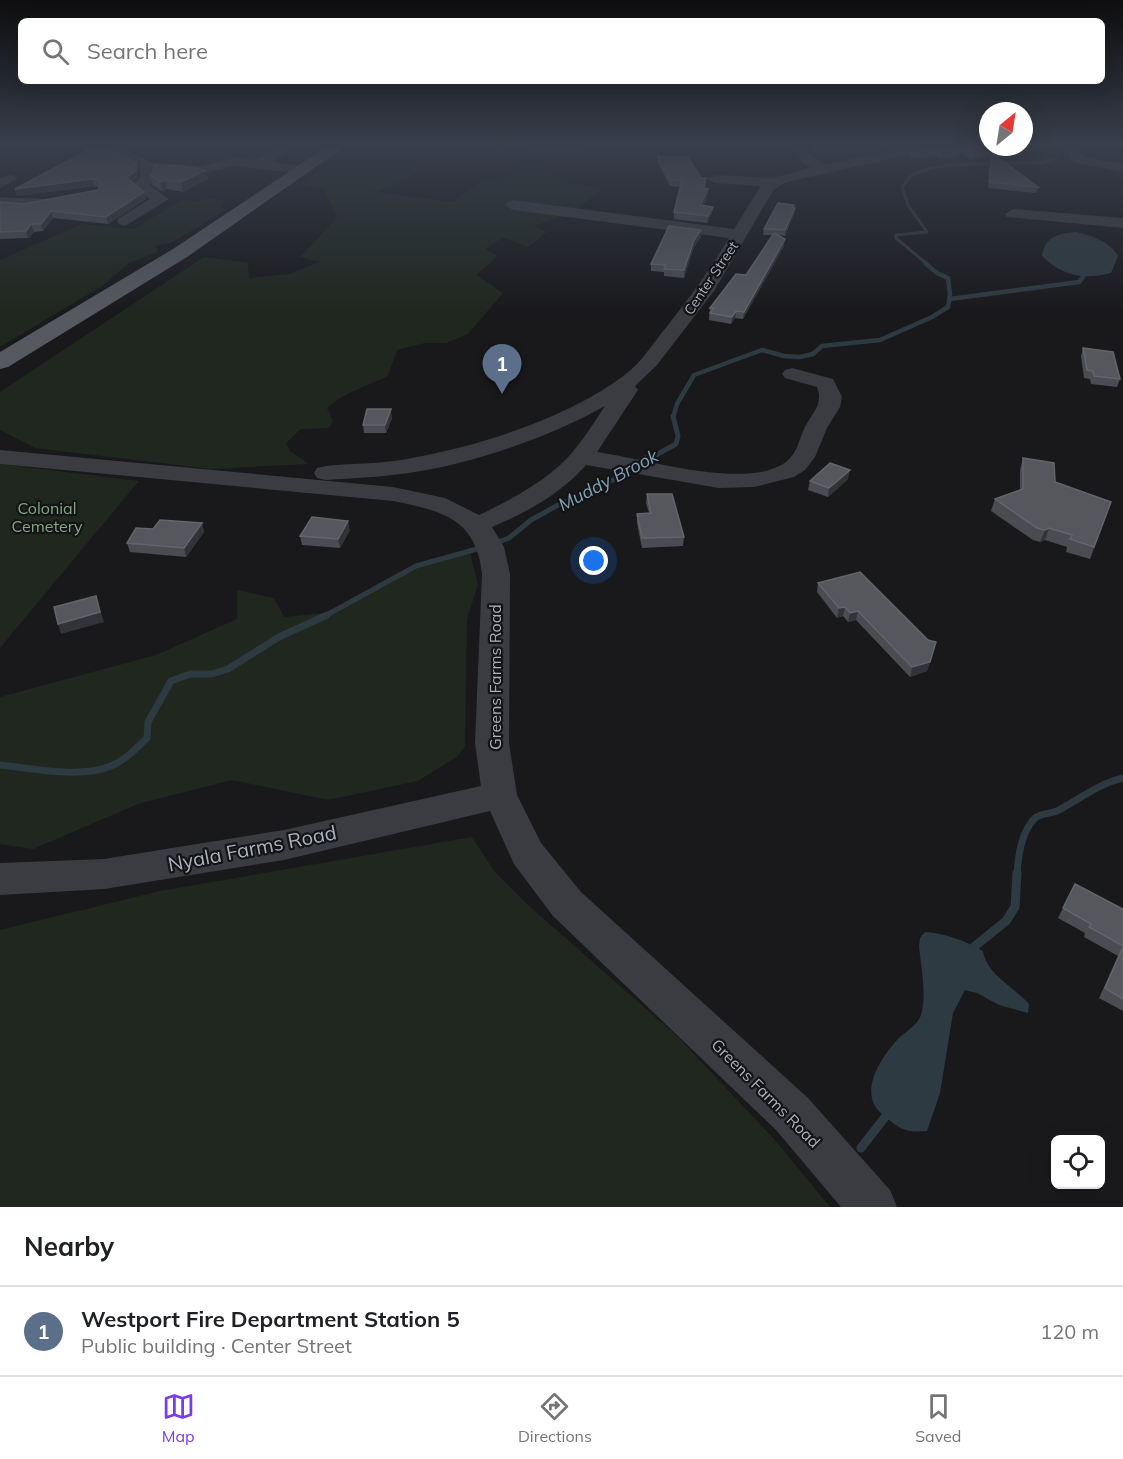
<!DOCTYPE html>
<meta charset="utf-8">
<style>
body{margin:0;font-family:Mulish,sans-serif;background:#f6f6f6;color:#202124}
.controls{position:absolute;right:18px;bottom:18px;display:grid;overflow:hidden;border-radius:9px;box-shadow:0 6px 24px #0002}
.controls button{width:54px;height:54px;display:grid;place-items:center;padding:0;border:0;border-bottom:2px solid #e0e0e0;background:#fff;color:#202124;font:30px sans-serif}
.compass{position:absolute;left:979px;top:102px;width:54px;height:54px;border-radius:50%;background:#fff;box-shadow:0 6px 24px #0002;rotate:30deg}
.you{position:absolute;left:594px;top:561px;width:21px;height:21px;margin:-15px;border:4px solid #fff;border-radius:50%;background:#1a73e8;box-shadow:0 0 0 9px #1a73e833}
.badge{display:grid;place-items:center;width:39px;height:39px;border-radius:50%;background:#7c3aed;color:#fff;font-size:20px;font-weight:700}
.pin{position:absolute;translate:-50% -50px;filter:drop-shadow(0 2px 3px #0008)}
.pin::after{content:'';position:absolute;top:32px;width:21px;height:18px;background:inherit;clip-path:polygon(0 0,100% 0,50% 100%)}
.list{margin:0;padding:0;list-style:none}
h2{display:flex;justify-content:space-between;align-items:center;height:78px;margin:0;padding:0 24px;font-size:26px}
h2 small{font-size:20px;font-weight:400;color:#757577}
.list li{display:grid;grid-template-columns:39px 1fr auto;gap:18px;align-items:center;box-sizing:border-box;height:90px;padding:0 24px;border-top:2px solid #e0e0e0}
.list b{display:block;font-size:22px;white-space:nowrap}
.list p{margin:0;font-size:20px;white-space:nowrap;color:#757577}
.list em{font-size:20px;font-style:normal;color:#757577}
.icon{flex:none;width:33px;height:33px;fill:none;stroke:currentColor;stroke-width:2;stroke-linecap:round;stroke-linejoin:round}
.map{position:relative;flex:none;width:1123px;height:1207px;overflow:hidden}
.search{position:absolute;background:#fff;box-shadow:0 6px 24px #0002;left:18px;right:18px;top:18px;height:66px;display:flex;align-items:center;gap:15px;box-sizing:border-box;padding:0 21px;border-radius:9px;color:#757577;font-size:22px}
.sheet{height:168px;background:#fff}
nav{display:flex;justify-content:space-around;align-items:center;box-sizing:border-box;height:84px;border-top:2px solid #e0e0e0;background:#fff;font-size:16px;color:#757577}
nav a{display:grid;justify-items:center;gap:3px}
nav .on{color:#7c3aed}
.map>svg:first-child{display:block}
</style>
<div class="map">
<svg width="1123" height="1207" viewBox="0 0 1123 1207">
<rect width="100%" height="100%" fill="#19191c"/>
<path fill="#1f271f" fill-rule="evenodd" d="M358,145h90l47,5 25,-4 21,4 135,-5 -59,3 8,14 -30,-5 -5,-5 -37,3 -7,3 2,12 15,12 40,6 -28,23 -41,15 13,6 -19,15 -25,-10 -17,12 12,7 -22,19 27,18 -35,41 -22,9h-21l-28,7 -9,26c-21,10 -45,17 -61,32l6,13 -4,7 -28,1 -15,14 4,8 19,13 -98,5 -176,-21 -35,-18v-38l204,-135 44,6 1,15 41,-4 28,-12 -18,-5 37,-39 -13,-30 -25,-3zM388,149l86,1 42,8 -6,19 -26,2 -31,23 -78,-10 34,-13 12,-13z
M689,145h101l2,3 -10,5 -33,-2 -26,8 -8,-2 -14,-11z
M210,198l15,3 -5,5 6,4 -55,33 -16,3 3,6 -29,11 -28,24 -101,60v-87l82,-36 52,5 47,-29 18,1z
M0,464l139,17 -139,167z
M470,553l8,32 -11,34 -2,127 -7,10 -40,25 -90,19 -96,-20 -94,24 -105,45 -33,-5v-147l156,-42 81,-36v-29l37,8 10,19 50,-5 82,-46z
M472,837l22,34 34,34 150,132 96,102 56,68h-830v-277l160,-39z"/>
<path fill="#2e3a41" d="M1076,232c16,4 33,9 42,24l-7,17c-28,7 -49,3 -69,-17 3,-19 16,-23 34,-24z
M925,932c19,1 41,9 58,19 4,24 30,35 46,53l-1,9 -29,-8 -22,-12 -12,-3 -12,23 -13,80 -13,38c-23,2 -27,-2 -45,-17 -25,-21 -1,-57 17,-76 7,-7 18,-12 22,-23 6,-20 0,-49 -2,-69l1,-8z"/>
<g fill="none" stroke-linecap="round" stroke-linejoin="round">
<path stroke="#2e3a41" stroke-width="3" d="M927,264l-31,-26v-3l31,-3 -19,-27 -6,-18c3,-3 5,-8 9,-11 24,-18 103,-10 134,-14l13,-5 -2,-12"/>
<path stroke="#2e3a41" stroke-width="4.5" d="M950,299l129,-17 4,-5
M673,418l4,-14 17,-29 68,-25 22,6 16,1 13,-3 9,-8 58,-6 52,-23 16,-10 2,-13 -2,-16 -11,-5 -12,-10"/>
<path stroke="#2e3a41" stroke-width="5" d="M493,544l16,-6 22,-18 29,-16 64,-29 20,-17 12,-3 20,-11 2,-8 -5,-20
M323,617l93,-51 68,-19"/>
<path stroke="#2e3a41" stroke-width="7" d="M0,765c32,3 81,14 111,1 14,-6 25,-17 36,-28l1,-16 23,-41 19,-7h22l16,-5 51,-32 48,-22
M1017,874c1,-18 4,-42 18,-56 6,-5 15,-4 22,-7 23,-12 41,-27 66,-33"/>
<path stroke="#2e3a41" stroke-width="9" d="M975,946l31,-25 9,-14 2,-34
M861,1148l24,-31"/>
<path fill="#3a3c41" fill-rule="evenodd" d="M100,145h17l33,17 51,4 33,-8 21,2 28,-15h17l-28,17 32,4 7,4 -7,4 -70,-8 -33,8 -47,-3v9l-5,5 20,14 -44,27 -6,-2 -2,-3 2,-3 31,-19 -19,-14 9,-7v-10z
M515,145h84c-9,8 -75,8 -84,0z
M791,145h14l8,12 12,8 82,-18 58,-2 -7,4 -51,6 -120,27 -13,7 -60,102 -57,74 -22,21 3,4 -41,62c46,6 152,40 190,9 10,-8 12,-21 17,-32 7,-15 20,-24 13,-42l-32,-9 -3,-4 3,-4 7,-2 41,11 9,18 -2,10 -13,21 -12,29 -10,13 -11,7 -40,10 -35,1 -133,-23c-24,28 -60,48 -94,62l12,20 6,27 -1,169 8,52 24,48 40,49 227,206 82,92 7,17h-56l-65,-77 -223,-214 -39,-52 -24,-53 -206,49 -180,29 -104,6v-32l104,-4 180,-29 197,-44 -6,-43 7,-169c-6,-56 -40,-63 -89,-73l-393,-37v-14l393,37 52,11 34,17c26,-12 59,-30 80,-49 19,-17 32,-39 46,-60 -55,31 -133,58 -196,67 -27,4 -55,5 -83,7l-9,-2 -3,-5 3,-5 9,-2c28,-3 58,-2 86,-8 70,-13 159,-41 215,-85 13,-10 23,-25 33,-38 25,-31 48,-62 69,-97l-216,-28 -8,-5 3,-3 5,-2 221,29 27,-43 -46,-3 -7,-4 7,-4 58,3 38,-10 -8,-5z
M1063,145h14l8,12 38,7v8l-47,-9 -5,-3z
M10,175l5,1 2,3 -17,9v-10z
M0,197c12,2 47,-1 53,5 -11,11 -39,6 -53,5z
M1013,209l110,9v10l-116,-11 -2,-3z"/>
<path fill="#565960" fill-rule="evenodd" d="M329,145h18l-160,112 -179,110 -8,2v-17l173,-103z"/>
</g>
<path fill="#4a4c51" d="M810,145h97l-32,7h-62z
M959,147l77,3 -40,7 42,30 -2,6 -48,-5 3,-31 -19,3 -10,-5 -20,5 -7,-3 -17,3 -8,-3v-4z
M657,156l48,32 3,1v6l-5,11 10,1 -1,6 -5,10 -33,-4v-7l7,-25 -11,-1 -13,-24z
M138,169v8l-6,5 14,17 -38,25 -55,-6 -10,13 -9,1 -6,6 -28,1v-37l23,2 75,-14 1,-3 -5,-1 -77,10 -2,-7z
M150,175l58,4 -25,13 -16,-3 -4,3 -11,-7z
M794,208v6l-9,22 -7,-1 6,11 -41,73 -8,-1 -4,6 -22,-4 1,-12 36,-33 26,-40h-9l1,-6z
M701,237l-7,10 -10,31 -20,-2v-4l-13,-1v-7z
M1083,348l37,31 -3,8 -26,-3 -1,-5 -6,-1 -3,-22z
M392,418l-6,15h-22l-1,-8z
M1023,458l32,24 56,20 -21,57 -24,-7 1,-5 -22,-7 -5,2 -7,-2 -42,-29 4,-12 25,-9v-20z
M848,479l-20,18 -20,-7 2,-9z
M647,494l37,43 -1,9 -41,2 -5,-25v-9l12,-1 -3,-10z
M202,523l2,9 -18,25 -56,-5 -3,-9 26,-14z
M350,530l-10,18 -38,-3 -2,-9z
M818,583l110,57 8,2 -9,29 -17,6 -54,-57 -8,2 -5,-6 -6,2 -20,-26z
M1075,884l48,25v102l-24,-13 19,-42 -34,-19 1,-4 -27,-15z"/>
<path fill="#323337" d="M890,145h17l-32,7 1,-4z
M1037,146l-1,4 -45,7 1,-4 -1,4 -19,3 1,-4z
M963,151l-1,4 -20,5 1,-4z
M935,153v4l-17,3 1,-4z
M136,163l2,6v8l-9,8 -2,-7z
M206,170l2,9 -25,13 -2,-10z
M92,179l2,7 -77,10 -2,-7z
M165,180l2,9 -4,3 -3,-10z
M708,189v6l-9,17 1,-7z
M144,192l2,7 -38,25 -2,-7z
M713,207l-1,6 -5,10 1,-7z
M795,208l-1,6 -9,22v-6z
M51,211l2,7 -10,13 -2,-7z
M31,224l3,8 -6,6 -2,-7z
M701,230v7l-7,10 -10,31v-8l10,-30z
M785,239l-1,7 -41,73 1,-7z
M736,311l-1,7 -4,6 1,-7z
M391,409l1,9 -6,15 -1,-8z
M850,470l-2,9 -20,18 1,-9z
M348,521l2,9 -10,18 -2,-9z
M202,523l2,9 -18,25 -2,-9z
M1049,528l-4,12 -5,2 5,-12z
M96,596l8,26 -43,12 -3,-10z
M845,607l-2,9 -6,2 2,-10z
M858,611l-2,9 -8,2 2,-9z
M930,662l-3,9 -17,6 2,-10z"/>
<path fill="#55575d" stroke="#62656c" stroke-width="1.5" d="M98,145h7l31,18v7l-9,8 17,14 -38,25 -55,-6 -10,13h-10l-5,7 -26,1v-30l23,2 75,-14 3,-6 -3,-4 -6,-1 -77,10z
M813,145h77l-14,3h-62z
M964,145h24v2h36v-2h10l3,1 -64,10 -10,-5 -20,5 -8,-3 -16,3 -9,-3 49,-6z
M992,153l46,34 -49,-5z
M657,156l31,1 13,21h5l-2,10 4,1 -8,16 13,2 -5,9 -34,-4 8,-32h-12z
M154,165l26,1 26,4 -25,12 -16,-2 -5,2 -10,-7 4,-4z
M778,203l16,2 -2,3h3l-10,22 -21,-1z
M669,226l32,4 -7,10 -10,30 -20,-1 2,-4 -15,-1z
M774,233l11,6 -41,73 -8,-1 -4,6 -22,-4 4,-5h-4l26,-34 10,1z
M1083,348l30,4 7,27 -26,-3 -1,-5 -6,-1z
M367,409h24l-6,16h-22z
M1023,458l31,5 1,19 56,20 -17,45 -24,-8 2,-4 -23,-7 -4,2 -8,-2 -42,-29 28,-10z
M830,463l20,7 -21,18 -19,-7z
M647,494h25l12,43 -42,1 -5,-24 14,-1z
M312,517l36,4 -10,18 -38,-3z
M160,520l42,3 -18,25 -57,-5 9,-15 17,1z
M860,572l68,68 8,2 -6,20 -18,5 -54,-56 -8,2 -5,-6 -6,1 -21,-25z
M96,596l4,16 -42,12 -4,-17z
M1075,884l48,25v37l-34,-19 2,-3 -28,-16z
M1123,947v52l-18,-11z"/>
<linearGradient id="sky" x2="0" y2="1"><stop stop-color="#0e0e0f"/><stop offset="0.46" stop-color="#383e4b"/><stop offset="1" stop-color="#383e4b" stop-opacity="0"/></linearGradient>
<rect width="1123" height="314" fill="url(#sky)"/>
<g text-anchor="middle" dominant-baseline="central" stroke-width="4.5" stroke-linejoin="round" paint-order="stroke">
<g font-size="14" fill="#abb1bc" stroke="#141417">
<text transform="translate(711 278) rotate(-56)">Center Street</text>
</g>
<g font-size="16" fill="#82a881" stroke="#141417">
<text x="47" y="508">Colonial<tspan x="47" dy="18">Cemetery</tspan></text>
</g>
<g font-size="16" fill="#abb1bc" stroke="#141417">
<text transform="translate(495 677) rotate(-90)">Greens Farms Road</text>
<text transform="translate(766 1093) rotate(45)">Greens Farms Road</text>
</g>
<g font-size="18" font-style="italic" fill="#80a3b8" stroke="#141417">
<text transform="translate(608 480) rotate(-28)">Muddy Brook</text>
</g>
<g font-size="20" fill="#abb1bc" stroke="#141417">
<text transform="translate(252 848) rotate(-11)">Nyala Farms Road</text>
</g>
</g>
</svg>
<div class="controls">
<button><svg class="icon" aria-label="locate" viewBox="0 0 24 24"><circle cx="12" cy="12" r="6"/><path d="M12 2v4M12 18v4M2 12h4M18 12h4"/></svg></button>
</div>
<svg class="compass" viewBox="-18 -18 36 36"><path d="M0-13l5 13h-10z" fill="#e53935"/><path d="M0 13l5-13h-10z" fill="#757577"/></svg>
<div class="you"></div>
<div class="pin badge" style="left:502px;top:394px;background:#5c6f8a">1</div>
<div class="search"><svg class="icon" aria-label="search" viewBox="0 0 24 24"><circle cx="10" cy="10" r="6"/><path d="M15 15l6 6"/></svg>Search here</div>
</div>
<section class="sheet">
<h2>Nearby<small></small></h2>
<ul class="list">
<li><span class="badge" style="background:#5c6f8a">1</span><div><b>Westport Fire Department Station 5</b><p>Public building · Center Street</p></div><em>120 m</em></li>
</ul>
</section>
<nav>
<a class="on"><svg class="icon" aria-label="map" viewBox="0 0 24 24"><path d="M3 6l6-2 6 2 6-2v14l-6 2-6-2-6 2zM9 4v14M15 6v14"/></svg>Map</a>
<a><svg class="icon" aria-label="directions" viewBox="0 0 24 24"><path d="M12 3l9 9-9 9-9-9zM9 14v-3h6M13 9l2 2-2 2"/></svg>Directions</a>
<a><svg class="icon" aria-label="saved" viewBox="0 0 24 24"><path d="M7 4h10v16l-5-4-5 4z"/></svg>Saved</a>
</nav>
